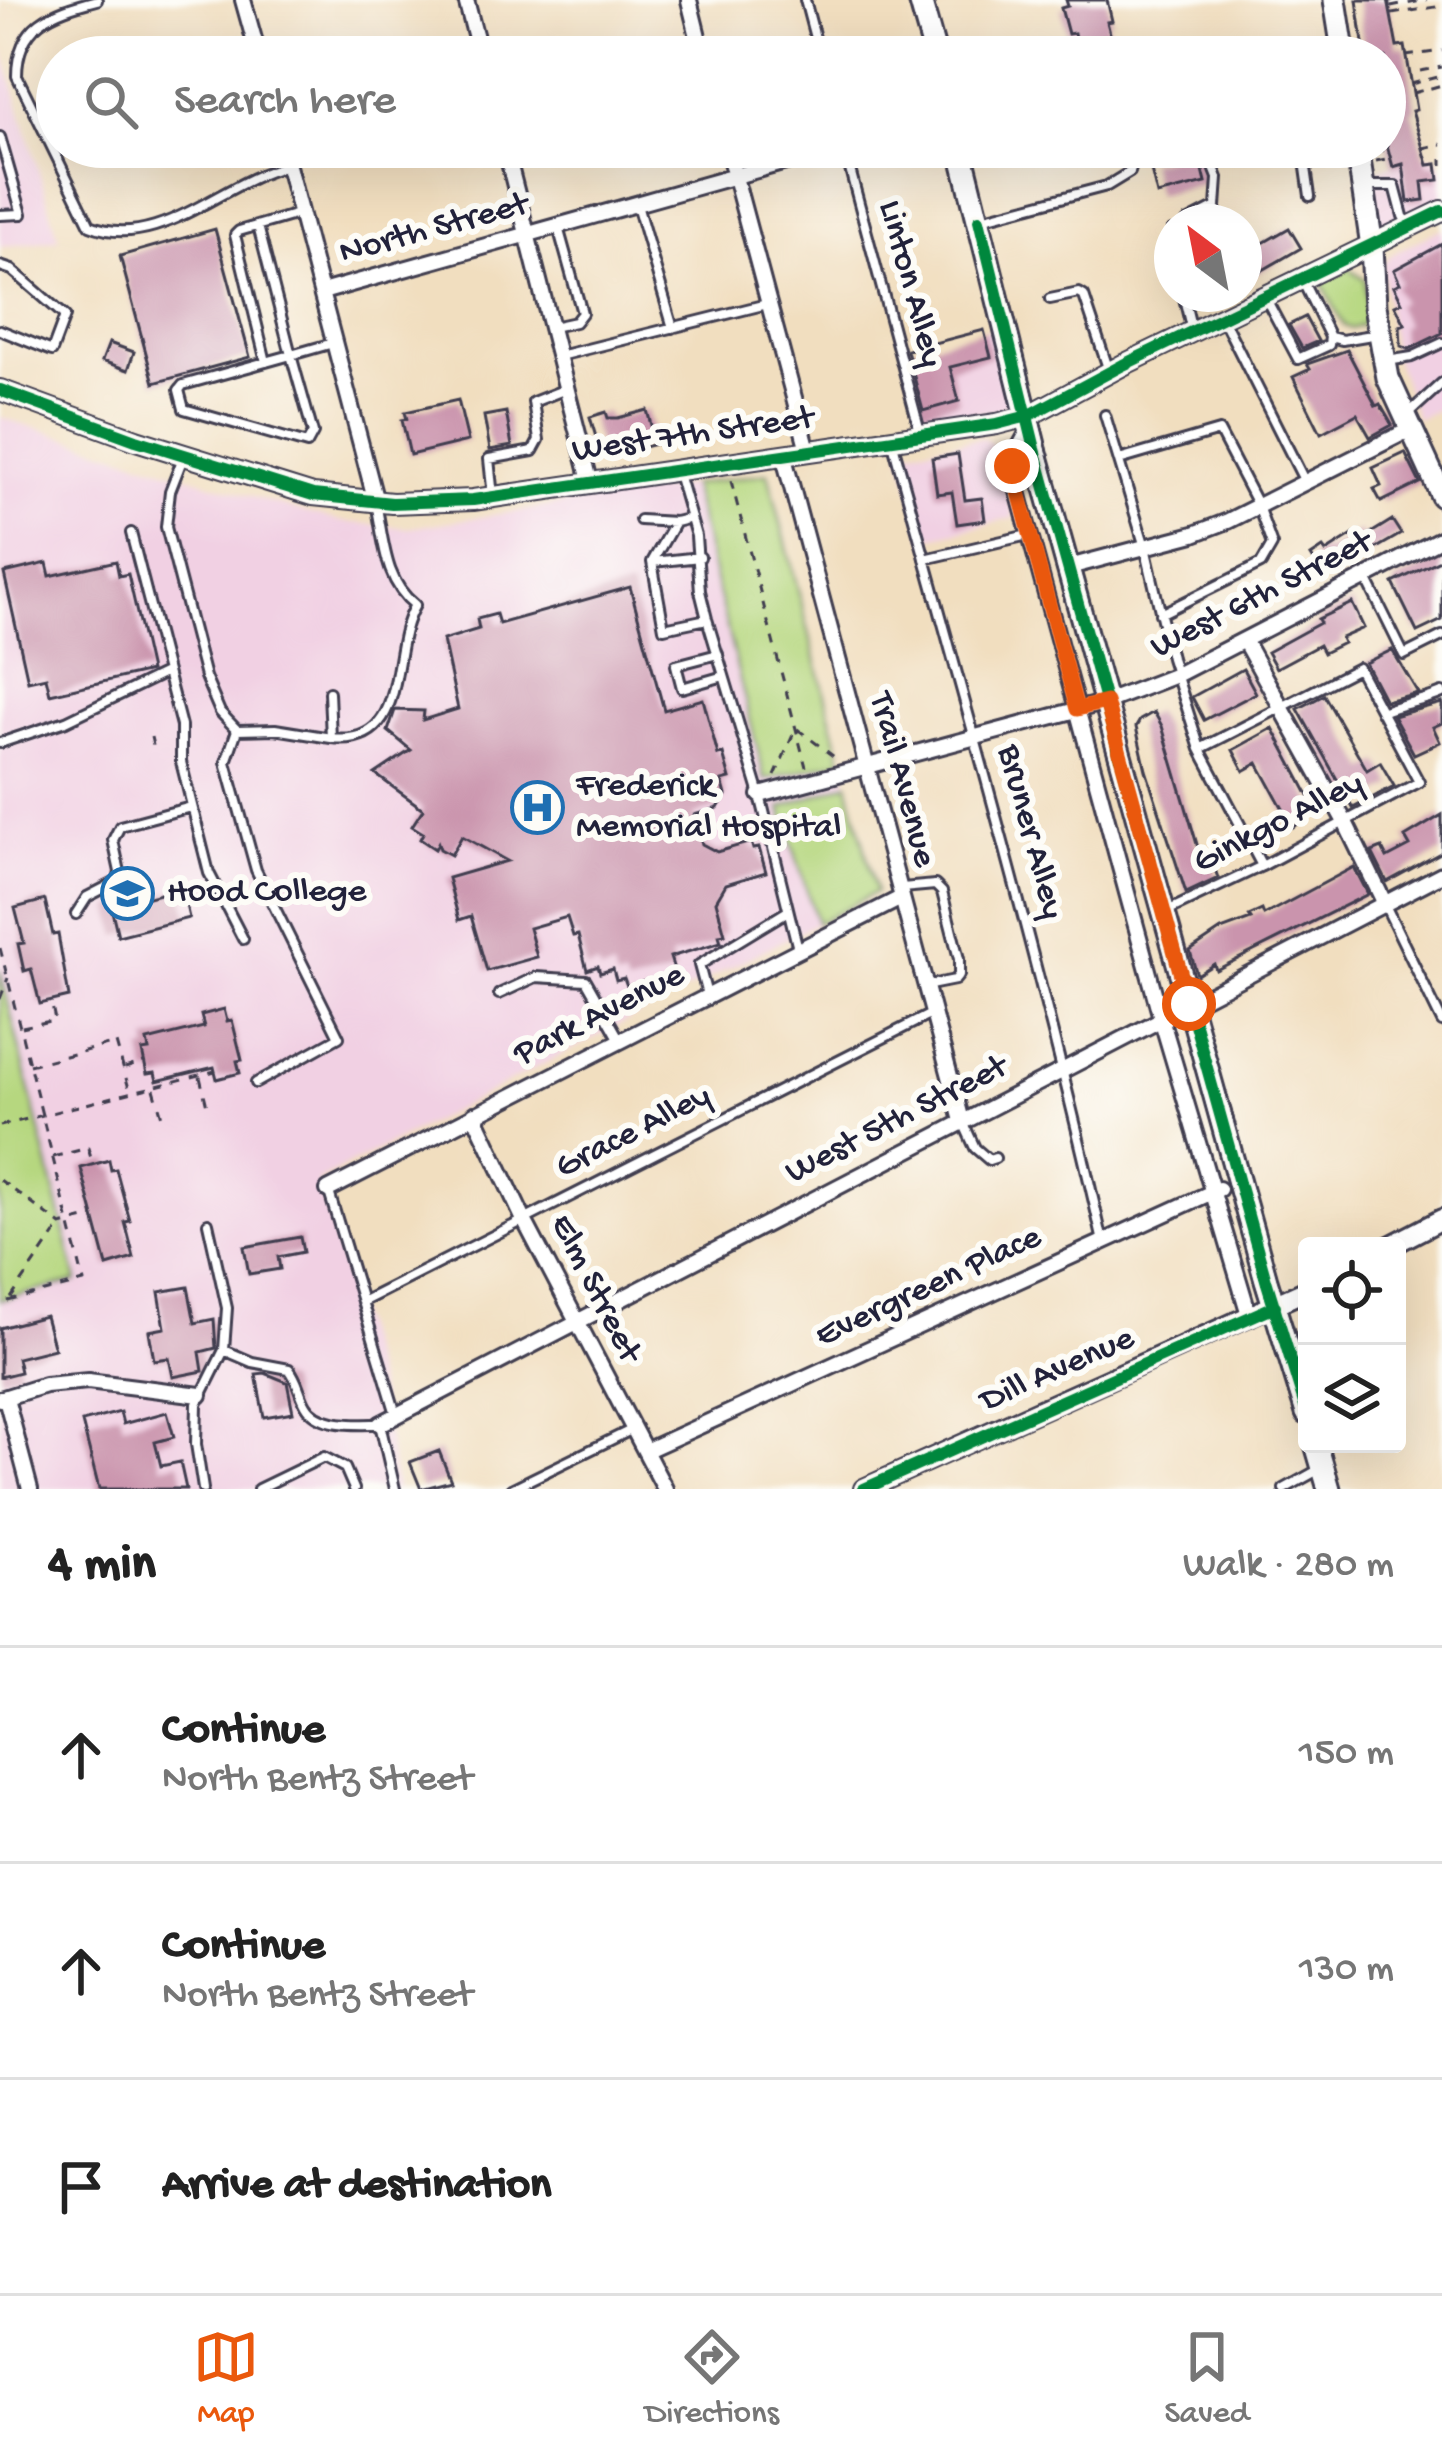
<!DOCTYPE html>
<meta charset="utf-8">
<style>
body{margin:0;font-family:"Gochi Hand",sans-serif;background:#f2f2f2;color:#222}
.controls{position:absolute;right:36px;bottom:36px;display:grid;overflow:hidden;border-radius:12px;box-shadow:0 12px 48px #0002}
.controls button{width:108px;height:108px;display:grid;place-items:center;padding:0;border:0;border-bottom:3px solid #e0e0e0;background:#fff;color:#222;font:60px sans-serif}
.compass{position:absolute;left:1154px;top:204px;width:108px;height:108px;border-radius:50%;background:#fff;box-shadow:0 12px 48px #0002;rotate:328deg}
.stop{position:absolute;width:36px;height:36px;margin:-27px;border:9px solid #ea580c;border-radius:50%;background:#fff}
.stop.end{background:#ea580c;border-color:#fff;box-shadow:0 3px 12px #0008}
.list{margin:0;padding:0;list-style:none}
h2{display:flex;justify-content:space-between;align-items:center;height:156px;margin:0;padding:0 48px;font-size:51px}
h2 small{font-size:39px;font-weight:400;color:#767676}
.list li{display:grid;grid-template-columns:78px 1fr auto;gap:36px;align-items:center;box-sizing:border-box;height:216px;padding:0 48px;border-top:3px solid #e0e0e0}
.list b{display:block;font-size:45px;white-space:nowrap}
.list p{margin:0;font-size:39px;white-space:nowrap;color:#767676}
.list em{font-size:39px;font-style:normal;color:#767676}
.icon{flex:none;width:66px;height:66px;fill:none;stroke:currentColor;stroke-width:2;stroke-linecap:round;stroke-linejoin:round}
.map{position:relative;flex:none;width:1442px;height:1489px;overflow:hidden}
.search{position:absolute;background:#fff;box-shadow:0 12px 48px #0002;left:36px;right:36px;top:36px;height:132px;display:flex;align-items:center;gap:30px;box-sizing:border-box;padding:0 42px;border-radius:66px;color:#767676;font-size:45px}
.sheet{height:804px;background:#fff}
nav{display:flex;justify-content:space-around;align-items:center;box-sizing:border-box;height:168px;border-top:3px solid #e0e0e0;background:#fff;font-size:33px;color:#767676}
nav a{display:grid;justify-items:center;gap:6px}
nav .on{color:#ea580c}
.map>svg:first-child{display:block}
</style>
<div class="map">
<svg width="1442" height="1489" viewBox="0 0 1442 1489">
<rect width="100%" height="100%" fill="#fdfcf7"/>
<filter id="ink" filterUnits="userSpaceOnUse"><feTurbulence type="fractalNoise" baseFrequency=".00833" numOctaves="2"/><feDisplacementMap in="SourceGraphic" scale="24" xChannelSelector="R" yChannelSelector="G"/><feConvolveMatrix kernelMatrix="1 2 1 2 8 2 1 2 1" color-interpolation-filters="sRGB"/></filter>
<filter id="wash" filterUnits="userSpaceOnUse"><feTurbulence type="fractalNoise" baseFrequency=".004" numOctaves="4" result="noise"/><feDisplacementMap in="SourceGraphic" scale="48" xChannelSelector="R" yChannelSelector="G"/><feGaussianBlur stdDeviation="2.7" result="paint"/><feColorMatrix in="noise" values="0 0 0 0 0 0 0 0 0 0 0 0 0 0 0 0 0 1.4 0 .05"/><feComposite in="paint" operator="in"/></filter>
<g filter="url(#wash)">
<rect width="100%" height="100%" fill="#f1debf"/>
<path fill="#f1d0e3" d="M0,41l59,198 -59,8z
M1425,156h11l6,14v35l-52,31 -16,-7 -6,-57z
M1442,228v179l-25,12 -24,-64 -11,-89 7,-10z
M994,328l16,64 -3,13 -12,6 -72,9 -19,-70z
M0,417l295,93 49,12 65,6 359,-55 108,419 -558,289 62,216 16,92h-396z
M983,438l15,11 16,69 -90,21 -23,-88z"/>
<path fill="#b6d77f" stroke="#6c7c5d" stroke-width="3" d="M1346,266l19,13 2,37 -4,9 -12,4 -7,-3 -24,-47z
M768,473l74,287 -77,20 -74,-295z
M848,783l28,109 -59,31 -36,-115z
M0,970l77,311 -77,19z"/>
<g id="blocks">
<path fill="#ca94ad" d="M1066,0h41l5,21 -5,1 7,27 -4,1 1,7h-32l-5,-24 -6,1 -7,-26 7,-2z
M1357,0h31l9,47 8,-1 11,64 -4,1 16,54 9,-1 2,16 -17,2 2,18 -16,2 -5,-38 -10,3 -8,-29v-81h-20z
M1198,150l8,33 -49,12 -8,-33z
M1289,228l12,20 -57,33v-27z
M215,229l35,128 -96,26 -34,-127z
M1442,244v89l-33,16 -8,-3 -1,-20 5,-2 -10,-19 7,-3 -8,-16 6,-3 -6,-13z
M1305,317l13,24 -16,7 -13,-23z
M984,330l7,27 -41,10 9,34 -36,10 -16,-61z
M109,343l25,9 -6,18 -26,-9z
M1347,350l29,56 4,-2 12,21 -22,12 -13,-23 -36,19 -28,-56 17,-8 -3,-5z
M458,400l10,41 -58,14 -8,-35 5,-1 -2,-7z
M647,410l9,34 -20,5 -1,-5 -34,10 -11,-37 16,-5 2,6h10z
M506,412l6,34 -22,4 -6,-34z
M1405,453l15,30 -39,19 -7,-13 7,-3 -8,-18z
M958,454l7,46 17,-2 3,22 -28,4 -5,-32 -15,2 -5,-36z
M1392,520l9,14 -76,44 -14,-22 12,-8 3,4 33,-21 4,7z
M1442,559v61l-25,12 -24,-49z
M116,561l3,15 9,-2 22,97 -100,23 -4,-17 -18,4 -24,-108 43,-10 3,13z
M630,587l34,123 39,-11 15,56 5,-1 7,25 -8,2 4,14 -8,13 -24,7 8,29 15,8 34,-10 2,7 6,-1 7,24 -40,12 -10,17 9,33 -6,1 2,7 -51,15 5,16 -48,13 -3,-8 -8,2 -3,-11 -13,4 -2,-7 -11,4 -9,-35 -5,1 -6,-19 -38,11 8,29 -50,14 -16,-55 -12,4 -11,-42 59,-17 -45,-25 -11,19 -11,-6 -2,-6 -3,6 -15,-10 3,-6 -11,-7 11,-17 -48,-35 36,-24 -23,-19 7,-21 29,1 -1,9 35,-11 -15,-69 36,-11 -2,-10 19,-5 3,10z
M1352,603l12,25 -23,10 2,5 -20,10 -4,-8 -43,23 -9,-16 53,-29 -2,-4z
M1392,650l26,43 -33,8 -20,-38z
M1243,669l13,24 -52,27 -12,-23z
M1324,695l43,75 13,-8 14,24 -41,22 -55,-99z
M1442,703v20l-9,4 7,15 -26,12 -21,-38z
M1154,712l8,14 39,132 9,-3 8,23 -32,15 -40,-123 -10,-43 4,-7z
M1273,728l45,85 -25,14 -35,-64 -14,8 -11,-21z
M1442,815v37l-55,30 -15,-30 10,-4 5,10 23,-12 -5,-9z
M1354,867l14,27 -152,76 -2,-6 -17,11 -7,-24 31,-21 30,-11 -2,-3 13,-6 2,5z
M182,888l7,30 -71,18 -7,-29z
M45,900l8,35 5,-1 11,63 -29,7 -9,-35 -7,2 -6,-27 6,-1 -9,-35z
M224,1009l3,12 5,-1 10,40 -5,1 3,12 -23,6 -3,-12 -57,14 -2,-8 -8,1 -5,-23 7,-1 -2,-9 57,-14 -3,-12z
M109,1160l2,10 5,-1 14,52 -5,1 9,36 -27,8 -26,-98z
M300,1237l3,15 -25,5 2,12 -31,5 -5,-27z
M188,1287l7,36 19,-4 2,29 -16,4 3,19 -30,6 -4,-19 -15,2 -5,-29 16,-3 -6,-36z
M45,1316l9,33 -37,9 3,14 -20,5v-49z
M265,1373l22,9 6,30 -29,5 -8,-43z
M120,1412l3,12 44,-12 7,25 -19,5 6,24 19,-4 6,27h-87l-17,-67z
M439,1451l12,30 -30,8 -11,-27z"/>
</g>
</g>
<g filter="url(#ink)">
<use href="#blocks" fill-opacity="0" stroke="#413e4f" stroke-width="3"/>
<g fill="none" stroke-linecap="round" stroke-linejoin="round">
<defs>
<path id="lane" d="M97,0c-46,12 -80,24 -80,76l73,149c68,28 134,-45 197,-59
M805,0l15,57
M0,137l22,77 -22,1
M844,147l77,288
M1303,147l7,49
M1365,186h30l8,30 7,11
M637,205l36,123
M981,219l126,-33 23,-14 4,-16 20,-9
M1187,222l29,-15 2,-29 -12,-31
M258,226l33,129 42,-12
M1172,231v10
M0,266l12,4 53,46 -13,35 -52,-21
M1183,294l9,37
M1050,299l29,-6 5,3 25,75
M1266,299l32,60 31,-14 1,-8 -28,-57
M1223,319l82,163
M552,327l23,-5 7,-9 -24,-86
M1330,337l12,3 36,-6
M291,355l22,78 -6,11 -123,-35 -5,-19 4,-5z
M559,356l208,-52
M1387,361l25,-4 30,-14
M266,362l-31,-127 4,-4 62,-18
M1408,414l34,-31
M1105,415l40,132 26,111 29,91 62,117
M892,440c74,266 150,532 211,802
M184,455l-14,36 -4,36 39,150 15,35 17,18
M1119,460l100,-29 39,75 14,39 -11,19 -101,50
M677,470l19,66 4,55 7,28 53,176 38,154
M493,497l-4,-38 44,-8 6,-11 -6,-38 33,-13
M640,520l35,2 16,-4
M675,522l-23,40 12,66 43,-9
M925,559l103,-24
M653,562l47,-5
M1366,578l38,77 38,-19
M718,654l-42,11 6,23 42,-12
M167,672l14,54v36l28,111 34,66
M1381,712c21,-9 41,-10 61,-19
M237,730l-11,32 30,108 83,167 -83,46
M237,730l38,-1 56,9 -2,-46
M331,738c81,9 56,-87 84,-133 -31,-24 -31,-65 -39,-102
M0,743l66,-22 101,-49 -36,-139
M902,888l33,-3 7,7 17,67v16l-4,5 -30,6
M1385,905l57,117
M1165,912l97,-46 157,-84 -61,-114 -158,81
M76,914l11,-17 31,-16 2,-9 -7,-32 7,-14 71,-19
M499,994l37,-17 50,3 34,60
M707,995l-8,-30 89,-54
M963,1122l12,26 14,12 6,-2
M329,1192l67,222
M362,1302l569,-288
M224,1350l28,12 37,7c9,11 10,24 17,36 13,23 52,19 74,19l15,65
M203,1489l-7,-45 1,-40 27,-54 3,-42 -19,-85
M258,1489l66,-32 21,11 9,21
M511,1489l122,-60
M1284,1489l36,-20"/>
<path id="street" d="M243,0l16,57
M466,0l15,57
M689,0l14,57
M283,147l93,355
M505,147l85,334
M727,147l81,303
M322,292l517,-145
M1030,428l-16,29 -1,16 148,545 89,300
M783,454l179,667
M1069,567l125,-33 34,-13 183,-92
M1245,642l100,180 40,82
M760,795l346,-93 70,-27 266,-137
M474,1114l49,104 142,271
M328,1190l573,-292
M6,1398l24,91
M0,1399l45,-14 43,-4 112,14
M380,1424l1062,-550
M645,1451l574,-262"/>
<path id="secondary" d="M0,390l136,50 177,55 79,8 81,-3 524,-76 31,-8 95,-51 319,-154
M1390,1246l52,-27
M864,1489l443,-199"/>
<path id="primary" d="M920,0l16,57
M1335,0l9,57
M960,147l75,302 231,831 41,133
M1357,147l15,99 3,60 13,72 54,118
M1316,1444l13,45"/>
</defs>
<use href="#lane" stroke="#413e4f" stroke-width="14"/>
<use href="#street" stroke="#413e4f" stroke-width="20"/>
<use href="#secondary" stroke="#413e4f" stroke-width="24"/>
<use href="#primary" stroke="#413e4f" stroke-width="27"/>
<path stroke="#413e4f" stroke-width="3" stroke-dasharray="9 9" stroke-linecap="butt" d="M1390,2l5,-2
M1391,7l36,-7
M1392,14l50,-8
M1406,56l36,-5
M1420,71l22,-4
M1411,84l31,-8
M1413,93l29,-8
M1423,148l19,-4
M1375,152l13,-3
M1442,159v6
M1376,161l15,-3
M731,481l75,286
M151,737l4,17
M775,776l21,-48 41,31
M0,948l84,334 -84,21
M0,999l8,-21
M22,1027l33,-7 -4,-19
M29,1065l87,-22 14,49
M125,1068l19,-6
M200,1077l7,29
M154,1089l9,31
M0,1126l215,-55
M53,1157l35,-9 5,17
M0,1180l61,45 33,-8
M11,1298l49,-71"/>
<use href="#lane" stroke="#fff" stroke-width="8"/>
<use href="#street" stroke="#fff" stroke-width="14"/>
<use href="#secondary" stroke="#fff" stroke-width="18"/>
<use href="#primary" stroke="#fff" stroke-width="21"/>
<defs>
<path id="cycleway" d="M979,220l56,229 231,831 41,133
M0,390l136,50 177,55 79,8 81,-3 524,-76 31,-8 95,-51 319,-154
M864,1489l411,-183"/>
</defs>
<use href="#cycleway" stroke="#fdfcf7" stroke-width="20"/>
<use href="#cycleway" stroke="#00873e" stroke-width="12"/>
</g>
</g>
<g fill="none" stroke-linecap="round" stroke-linejoin="round" filter="url(#ink)">
<path stroke="#ea580c" stroke-width="15" d="M1012,466l65,243 29,-7 83,302"/>
</g>
<defs>
<symbol id="hospital-ring" viewBox="-11 -11 22 22"><circle r="9.5" fill="#fdfcf7" stroke="#1f6fb2" stroke-width="1.5"/><path d="M-5-5h3v3.5h4V-5h3V5h-3V1.5h-4V5h-3Z" fill="#1f6fb2"/></symbol>
<symbol id="university-ring" viewBox="-11 -11 22 22"><circle r="9.5" fill="#fdfcf7" stroke="#1f6fb2" stroke-width="1.5"/><path d="M0-5L7-2L0 1L-7-2ZM-4 1L0 2.5L4 1V4Q0 6-4 4Z" fill="#1f6fb2"/></symbol>
</defs>
<g fill-rule="evenodd">
<use href="#hospital-ring" x="508" y="778" width="59" height="59"/>
<use href="#university-ring" x="98" y="864" width="59" height="59"/>
</g>
<g text-anchor="middle" dominant-baseline="central" stroke-width="12" stroke-linejoin="round" paint-order="stroke">
<g font-size="36" fill="#22223b" stroke="#fdfcf7">
<text transform="translate(434 230) rotate(-15)">North Street</text>
<text transform="translate(909 284) rotate(75)">Linton Alley</text>
<text transform="translate(693 436) rotate(-8)">West 7th Street</text>
<text transform="translate(1262 596) rotate(-27)">West 6th Street</text>
<text transform="translate(901 780) rotate(75)">Trail Avenue</text>
<text transform="translate(1279 824) rotate(-27)">Ginkgo Alley</text>
<text transform="translate(1029 832) rotate(75)">Bruner Alley</text>
<text transform="translate(600 1016) rotate(-27)">Park Avenue</text>
<text transform="translate(897 1121) rotate(-27)">West 5th Street</text>
<text transform="translate(634 1133) rotate(-27)">Grace Alley</text>
<text transform="translate(929 1288) rotate(-25)">Evergreen Place</text>
<text transform="translate(594 1289) rotate(63)">Elm Street</text>
<text transform="translate(1058 1371) rotate(-24)">Dill Avenue</text>
</g>
<g font-size="36" fill="#22223b" stroke="#fdfcf7" text-anchor="start">
<text x="576" y="787">Frederick<tspan x="576" dy="41">Memorial Hospital</tspan></text>
<text x="167" y="893">Hood College</text>
</g>
</g>
</svg>
<div class="controls">
<button><svg class="icon" aria-label="locate" viewBox="0 0 24 24"><circle cx="12" cy="12" r="6"/><path d="M12 2v4M12 18v4M2 12h4M18 12h4"/></svg></button>
<button><svg class="icon" aria-label="layers" viewBox="0 0 24 24"><path d="M12 4l9 5-9 5-9-5zM3 14l9 5 9-5"/></svg></button>
</div>
<svg class="compass" viewBox="-18 -18 36 36"><path d="M0-13l5 13h-10z" fill="#e53935"/><path d="M0 13l5-13h-10z" fill="#767676"/></svg>
<div class="stop" style="left:1189px;top:1004px"></div>
<div class="stop end" style="left:1012px;top:466px"></div>
<div class="search"><svg class="icon" aria-label="search" viewBox="0 0 24 24"><circle cx="10" cy="10" r="6"/><path d="M15 15l6 6"/></svg>Search here</div>
</div>
<section class="sheet">
<h2>4 min<small>Walk · 280 m</small></h2>
<ul class="list">
<li><svg class="icon" aria-label="ahead" viewBox="0 0 24 24"><path d="M12 20V5M6 11l6-6 6 6"/></svg><div><b>Continue</b><p>North Bentz Street</p></div><em>150 m</em></li>
<li><svg class="icon" aria-label="ahead" viewBox="0 0 24 24"><path d="M12 20V5M6 11l6-6 6 6"/></svg><div><b>Continue</b><p>North Bentz Street</p></div><em>130 m</em></li>
<li><svg class="icon" aria-label="arrive" viewBox="0 0 24 24"><path d="M6 21V4h12l-3 4 3 4H6"/></svg><div><b>Arrive at destination</b></div></li>
</ul>
</section>
<nav>
<a class="on"><svg class="icon" aria-label="map" viewBox="0 0 24 24"><path d="M3 6l6-2 6 2 6-2v14l-6 2-6-2-6 2zM9 4v14M15 6v14"/></svg>Map</a>
<a><svg class="icon" aria-label="directions" viewBox="0 0 24 24"><path d="M12 3l9 9-9 9-9-9zM9 14v-3h6M13 9l2 2-2 2"/></svg>Directions</a>
<a><svg class="icon" aria-label="saved" viewBox="0 0 24 24"><path d="M7 4h10v16l-5-4-5 4z"/></svg>Saved</a>
</nav>
